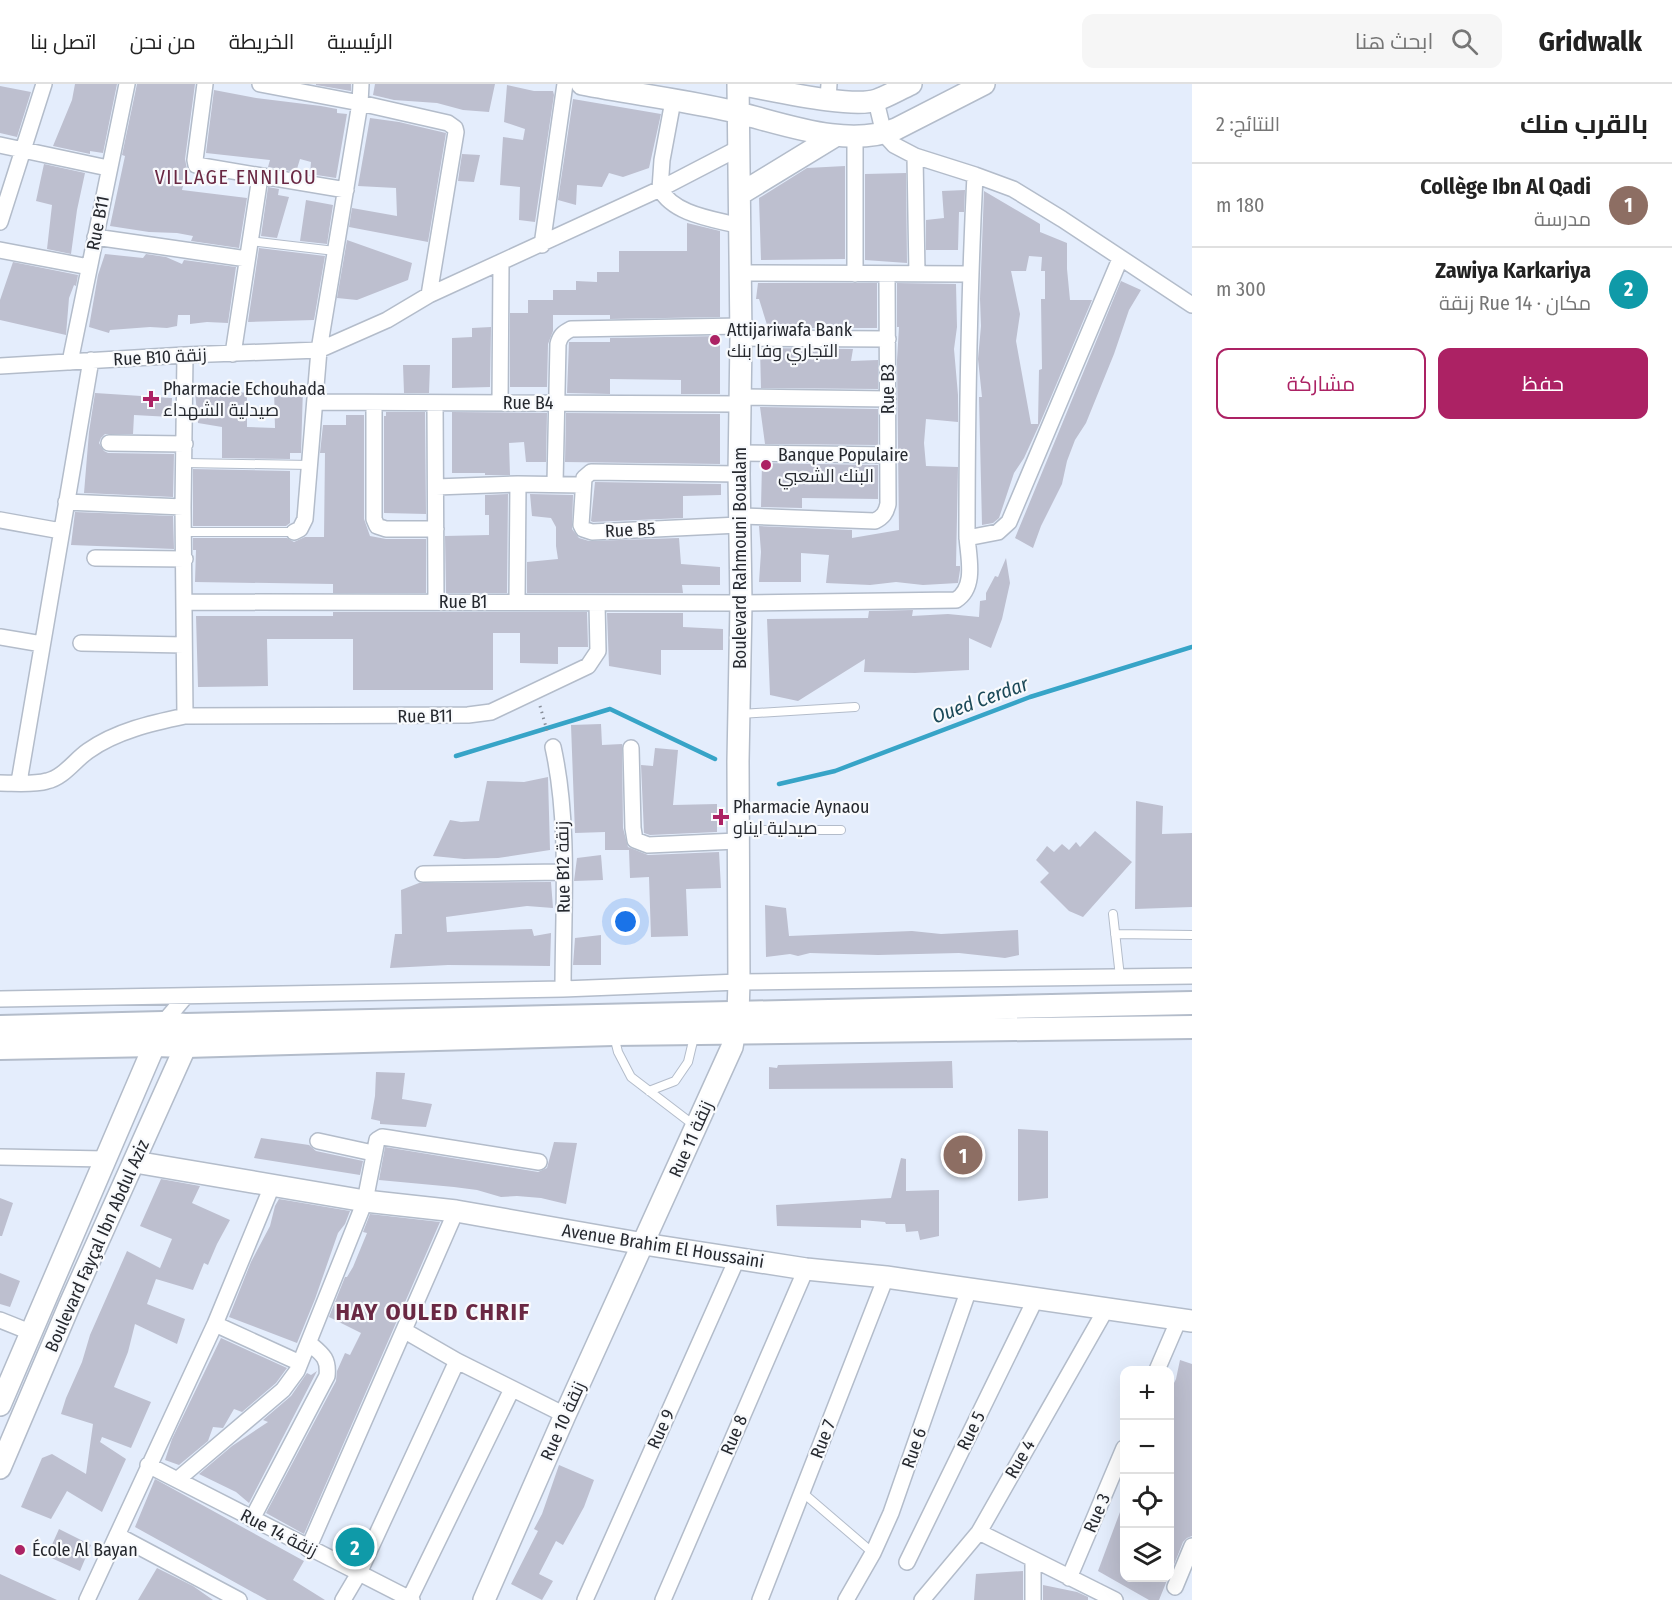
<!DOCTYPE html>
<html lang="ar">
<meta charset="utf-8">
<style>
body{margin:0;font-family:"Fira Sans Condensed",Cairo,sans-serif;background:#f6f6f6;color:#222;direction:rtl}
.controls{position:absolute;right:18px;bottom:18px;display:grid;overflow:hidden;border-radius:12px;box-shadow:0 6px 24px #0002}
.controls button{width:54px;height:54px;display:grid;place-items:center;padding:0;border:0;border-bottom:2px solid #e0e0e0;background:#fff;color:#222;font:30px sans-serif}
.you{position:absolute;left:626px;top:838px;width:21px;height:21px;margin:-15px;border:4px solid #fff;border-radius:50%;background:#1a73e8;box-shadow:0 0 0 9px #1a73e833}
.badge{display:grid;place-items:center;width:39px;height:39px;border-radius:50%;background:#ac2264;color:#fff;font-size:20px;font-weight:700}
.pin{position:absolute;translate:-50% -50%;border:3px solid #fff;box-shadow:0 2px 6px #0006}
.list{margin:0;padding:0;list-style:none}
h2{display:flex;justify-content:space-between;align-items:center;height:78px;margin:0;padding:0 24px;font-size:26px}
h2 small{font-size:20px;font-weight:400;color:#767676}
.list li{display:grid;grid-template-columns:39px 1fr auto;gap:18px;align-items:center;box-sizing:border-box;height:84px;padding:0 24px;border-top:2px solid #e0e0e0}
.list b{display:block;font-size:22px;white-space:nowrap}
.list p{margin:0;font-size:20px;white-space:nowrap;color:#767676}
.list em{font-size:20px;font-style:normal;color:#767676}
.actions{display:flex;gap:12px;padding:18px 24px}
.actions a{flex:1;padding:14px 0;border:2px solid #ac2264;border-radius:12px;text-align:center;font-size:21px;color:#ac2264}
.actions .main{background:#ac2264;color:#fff}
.icon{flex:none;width:33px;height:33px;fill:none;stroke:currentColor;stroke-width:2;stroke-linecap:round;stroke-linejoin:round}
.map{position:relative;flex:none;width:1192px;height:1516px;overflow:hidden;direction:ltr}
header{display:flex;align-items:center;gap:36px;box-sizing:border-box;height:84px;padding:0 30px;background:#fff;border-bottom:2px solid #e0e0e0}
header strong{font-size:28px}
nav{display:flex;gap:33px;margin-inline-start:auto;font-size:21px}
.search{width:420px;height:54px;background:#f6f6f6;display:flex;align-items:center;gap:15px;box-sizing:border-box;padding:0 21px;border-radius:12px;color:#767676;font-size:22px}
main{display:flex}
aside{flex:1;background:#fff}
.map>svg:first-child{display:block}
</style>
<header>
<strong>Gridwalk</strong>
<div class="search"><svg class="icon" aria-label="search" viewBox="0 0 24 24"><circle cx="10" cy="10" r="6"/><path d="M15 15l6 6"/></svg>ابحث هنا</div>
<nav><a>الرئيسية</a><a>الخريطة</a><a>من نحن</a><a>اتصل بنا</a></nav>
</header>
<main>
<aside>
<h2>بالقرب منك<small>النتائج: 2</small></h2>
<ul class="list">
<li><span class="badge" style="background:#8d6e63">1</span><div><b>Collège Ibn Al Qadi</b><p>مدرسة</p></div><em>180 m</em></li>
<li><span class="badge" style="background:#0f9aa8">2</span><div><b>Zawiya Karkariya</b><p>مكان · Rue 14 زنقة</p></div><em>300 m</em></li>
</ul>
<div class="actions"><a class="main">حفظ</a><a>مشاركة</a></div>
</aside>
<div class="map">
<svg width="1192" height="1516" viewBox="0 0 1192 1516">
<rect width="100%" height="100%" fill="#e4edfc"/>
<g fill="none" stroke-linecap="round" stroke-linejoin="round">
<path stroke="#37a4c7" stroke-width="4.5" d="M456,672l154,-47 105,50
M779,700l56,-13 195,-74 162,-50"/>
</g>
<path fill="#bdbfcf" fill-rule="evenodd" d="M75,0h42l-14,69 -13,-2v3l-37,-8 19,-46z
M137,0h58l-10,75 2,10 -5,21 65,8 -8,50 -48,-7 2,-5 -16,-3 -28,-1 -39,-6 15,-70 -3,-1z
M316,0h35v7l-35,-6z
M375,0h120l-6,28 -26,-2 -26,-7 -43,-3 -21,-5z
M507,1l27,6h19l1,4 -19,127 -16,-2 1,-33 -20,-2 3,-48 20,3 2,-11 -21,-7z
M0,2l31,6 -14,45 -17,-4z
M214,6l42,8 65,8 16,3v4l10,1 -11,64 -26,-4 1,-12 -11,-3 -4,13 -28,-5 2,-7 -64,-7z
M573,15l88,15 -12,54 -26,9 -14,-4 -7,14 -25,-2 -1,20 -18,-5z
M370,34l29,4 47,11 -18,109 -79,-15 3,-19 45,8 -1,-28 -38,-2z
M462,70l18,1 -6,27 -16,-1z
M44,80l41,9 -8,37 -6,44 -24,-5 5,-44 -16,-4z
M845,82v93l-84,1 -2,-62 48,-30z
M906,89l1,90 -42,-3v-86z
M268,103l11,2 -1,6 11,2 -12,41 -16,-2z
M965,106l-1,22h-5l-1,38h-32v-30l18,-2 -2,-27z
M984,107l56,33v8l27,11v26l3,31h22l-52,123 -16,35 -10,15 -15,45 -6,5 -11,2 -3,-128h3l-4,-38 3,-33 -1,-27zM1029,172l13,1 -1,14h4v28h-4l1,70 -3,1 -1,54h-7l-15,-83 4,-27 -9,-43h15z
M306,116l27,5 -6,39 -27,-3z
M687,139l33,8v86l-110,2v-4h-57v16l-5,13 -1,43h-37v-74h18v-13h25v-10h23v-9l21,1v-10h22v-21h68z
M347,156l65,23 -4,17 -51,20 -20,-2z
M259,164l66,8 -11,64 -66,2z
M105,170l38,4 3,-4 20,3 16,7 2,-4 52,7 -8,56 -21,-1 -17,2v-9h-12l-1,11 -10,2 -17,-1 -40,3 -1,3 -20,-6 9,-52z
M13,178l65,13 -2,11 -2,-1 -5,13 -3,37 -66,-15v-20z
M1121,197l20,9 -12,20 -15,44 -28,69 -11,17 -8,21 -5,23 -21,42 -8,22 -18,-10z
M758,199h119v45h-109l-9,-29h-3z
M897,199l59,1 1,43 -3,22 4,46v27l-32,-3 -2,24 2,23 32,1 -2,99h4v4l-2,13 -35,2 -27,-3 -26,3 -44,-2 3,-28 -28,-2v29h-42l2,-30 -2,-26 93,4v8l47,-8 -2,-170 2,-33h-2z
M491,243l-1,60 -38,1v-50l20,-1v-9z
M720,252v58h-39v-14l-71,-1v15l-43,-1 2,-51h41v-4z
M760,264l93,1 -2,12 27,-1v29l-117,-1z
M403,281h27l-1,28h-25z
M303,303l-2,66h-11v6l-68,-1v-31l-24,-4 -3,-31 27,-2 25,3v34l28,1 -1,-40z
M95,309l77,5 -1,19 -37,-2 -1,19h-28l-4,4 -2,5 5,8 4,2 66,1 -1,43 -89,-4 5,-61z
M760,323l118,2v36l-113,-1z
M386,328h39l1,102 -42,-1v-97h2z
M452,328l95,1 -1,49h-20l-2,-20 -15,1 1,32h-25v-2h-33z
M566,329l154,1v50l-155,-2z
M346,331h18v104l6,17 16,3h40v54h-93v-9l-138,-2 1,-32h-3v-12h94l7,4 11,-5h19l1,-84h-5l3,-28h23z
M762,379l116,2v34l-76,-1v10l-41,-1z
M193,385l97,2v52l-4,3h-93z
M595,398l126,2v11l-38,1v22l-90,4 -2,-1z
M508,410l-1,99h-61l-1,-57 44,-1v-20h-4v-20z
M530,410l43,1 -1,34 7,9 10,3 90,-3 2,26 39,3v18h-38l1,8h-156v-31l31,-3 -2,-13v-19l-5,-9 -19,-2z
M75,428l98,4 1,33 -103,-4z
M1006,474l4,25 -8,36 -11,29 -22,-10v32l-54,3 -51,-1 1,-13 -67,42 -28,-6 -3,-76 101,-1 1,-7 44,-1 -1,6 36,-2 31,3 1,-16 6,-1v-7l9,-17 3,1z
M333,528h254l1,35h-30v17l-38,-1v-30h-27v57h-140v-51h-86l1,47 -70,1 -2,-71h137z
M607,529h76v14l40,2v21h-62v25l-52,-9z
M601,640l1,21 20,-1 1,84 5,19 20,8 71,-3 2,36 -35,1 2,47 -37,1 -2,-60 -19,1 -1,-28h-24v-18l-30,1 -4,-108z
M655,664l23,2 -5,55 44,-1v28l-67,3 -6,-2 -3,-68 12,1z
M548,693l2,73 -52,8 -34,1 -31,-3 17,-36 11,2 18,-1 8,-40 37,1z
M1136,717l27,5 -1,28 30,-1v74l-57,2z
M1095,747l37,31 -49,55 -14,-6 -29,-29 9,-9 -13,-13 11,-14 7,6 8,-8 7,6 7,-8 4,5z
M601,771l2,25 -29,1 3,-23z
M551,798l2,26 -26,-2 -81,11 1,15 85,-3 2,7 17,-3 -1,33 -102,-1 -58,3 5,-34h7l-1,-44 18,-7z
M765,821l21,3 3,28 123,-5 29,3 77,-4 1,25 -14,3 -46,-5 -81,2 -68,-2 -12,3 -8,-2 -24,3z
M601,851v30h-28l2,-27z
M952,977l1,27 -184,1v-22l8,1 1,-3z
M376,988l29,1 -3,26 30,5 -6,23 -46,-3v-3l-9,-2 4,-23z
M1018,1045l30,2v67l-30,3z
M261,1054l48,7 7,6 47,10 -3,14 -106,-17z
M554,1058l23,1 -11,61 -25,-6 -24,-2 -16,1 -24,-7 -23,-3 -75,-7 6,-33 153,25 9,-4z
M901,1074l5,1v32l33,-1v46l-19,4 -2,-9 -12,1 -1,-8h-19l-1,-2 -24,-2v8l-84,-2 -1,-21 115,-7z
M161,1095l39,7 -8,17 38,17 -13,24 -9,21 -4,-2 -11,27 -37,-11 -9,25 38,15 -8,25 -42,-20 -7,28 -14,35 37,15 -20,46 -29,-11 -2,5 26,17 -24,53 -35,-21 -16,28 -30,-12 21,-49 10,-4 34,20 7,-50 -32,-10 5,-16 16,-36 8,-27 37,-84 33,17 12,-29 -32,-13z
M0,1114l13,5 -11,33h-2z
M279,1115l71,12 -5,13 -7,9 -23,66 -18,44 -68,-26 22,-55 19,-36 5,-20z
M370,1130l70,8 -136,312 -38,-21 70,-132 1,-10 8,-18 5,2 11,-22 -32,-16 16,-40h2l6,-10 14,-34 -4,-1z
M0,1189l20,8 -10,26 -10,-3z
M221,1254l66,30 -11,15 -34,29 -8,-3 -11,19 -10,-1 -5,14 -29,24 -14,-5 7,-21z
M1180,1276l12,4v172l-5,2 -4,4 -13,33v-184l6,-12z
M317,1287l-68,132 -13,-11 -37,-18 33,-28 36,-24 -5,-2 28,-24 16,-23 4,2z
M559,1381l35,15 -10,27 -21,38 -7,-4 -17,33 14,7 -11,19 -31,-16 27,-53 -4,-2 8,-15z
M155,1395l149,82 -11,19 32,20h-58l-132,-73z
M1123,1420h2v74h43l-9,22h-10l-51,-29z
M351,1444l15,7 -12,25 -14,-8z
M59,1445l32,16 -11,26 -33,-15z
M157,1484l36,18 20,14h-75z
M1023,1487v29h-49l2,-26z
M0,1490l57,26h-57z
M1043,1501l34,7 11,5v3h-45z"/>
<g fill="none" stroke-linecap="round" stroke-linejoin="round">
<defs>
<path id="lane" d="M250,157l85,10
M185,379l125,2
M184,448h110
M740,630l115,-7
M740,746h101
M1113,830l7,63
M1115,850l77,1
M614,952l4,16 13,25 64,49
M649,1007l26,-10 13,-19 6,-25
M802,1408l71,61"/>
<path id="street" d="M205,0l-10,76 1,5 150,25
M260,0l100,19 88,20 7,5 1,4 -27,163
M828,15l1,-15
M673,17l-11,59 -2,29c14,26 54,30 80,37
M876,17l8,33 10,11 21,11 60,19 38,14 49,30 130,86
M855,53v137
M0,61l108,23
M915,72l2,118
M0,138l44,-138
M95,153l152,22
M542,161l23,-161
M0,166l89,17
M740,189l230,1
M741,254l147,1
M233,270l27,-177
M185,271l-2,152 2,209
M70,278l57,-278
M0,282l185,-11 134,-5 68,-30 42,-25 231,-106 79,-41
M741,313l147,2
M315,318l426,2
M374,319v116l3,7 9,3h50
M435,319l1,199
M500,319l1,-139
M109,359l76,1
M740,369l149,2
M739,390l-148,-2 -7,6 -3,47 2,4 9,3 147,-7
M555,399l3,-139c2,-8 5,-11 13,-15l170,-3
M436,403l82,-3 65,1
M66,418l117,5
M741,432l134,5c8,-4 11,-8 13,-17l-1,-230
M0,436l61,11
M294,448l6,-3 5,-10 14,-169 41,-247 1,-19
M967,454l31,-6 11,-10 111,-263
M95,474l90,1
M185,518l556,1 215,-3c21,-13 12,-44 11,-64 0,-120 2,-241 8,-361
M517,518l1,-118
M0,553l42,7
M81,559l103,2
M553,663c17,76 10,164 10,242
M631,664l2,80 2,12 13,5 89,-4
M19,698l72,-422
M0,699c15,0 33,2 47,-2 16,-3 28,-21 41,-30 28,-20 64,-28 97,-35l283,-1 23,-3 97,-46 10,-15 -1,-48
M423,790l140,-2
M0,915l563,-10 176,-7 453,-6
M163,939l23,-27
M318,1057l55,12
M0,1073l105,2
M0,1236l30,12
M215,1240l85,39
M405,1247l52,30 108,54
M1157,1286l22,-51
M148,1381l264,135
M177,1396l106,-90 14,-19 68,-170 12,-61 5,-3 7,1 150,24
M252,1435l75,-143c2,-18 -5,-22 -18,-33
M979,1448l136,68
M117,1451l122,65
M308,1465l148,-338
M1033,1475v41
M907,1478l128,-262
M1069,1494l55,-130
M1175,1503l17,-41
M87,1516l128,-276 57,-138
M343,1516l16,-27 98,-212
M409,1516l103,-211
M585,1516l152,-341
M663,1516l143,-331
M760,1516l126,-323
M846,1516l27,-47 18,-40 78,-224
M922,1516l57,-68 127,-223"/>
<path id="secondary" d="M582,0c46,9 94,15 140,25 53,11 121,41 174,20l88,-45
M740,110l95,-58
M135,1078l230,39 91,10 188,33 162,25 80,8 306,44
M0,1321l160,-373
M0,1384l69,-162 123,-274
M484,1516l81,-185 167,-368 6,-33 1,-32 -1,-221 3,-158 -2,-129 2,-136 -3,-254c31,5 113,25 139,16 11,-4 23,-11 34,-16"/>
<path id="primary" d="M0,943l163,-4 22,2 1007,-22
M0,964l155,-3 31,1 427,-12 579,-7"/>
</defs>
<use href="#lane" stroke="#b3bcca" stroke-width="10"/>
<use href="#street" stroke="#b3bcca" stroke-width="18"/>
<use href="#secondary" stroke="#b3bcca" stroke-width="24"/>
<use href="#primary" stroke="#b3bcca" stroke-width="26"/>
<path stroke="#878d98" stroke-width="3" stroke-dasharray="1.5 4.5" stroke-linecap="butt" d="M540,622l8,28"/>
<use href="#lane" stroke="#fff" stroke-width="8"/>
<use href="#street" stroke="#fff" stroke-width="15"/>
<use href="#secondary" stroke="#fff" stroke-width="21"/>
<use href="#primary" stroke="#fff" stroke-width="22"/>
</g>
<g fill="#ac2264" stroke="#f8fafd" stroke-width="2">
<circle cx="715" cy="256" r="6"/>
<path d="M148 306h6v6h6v6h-6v6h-6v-6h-6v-6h6z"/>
<circle cx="766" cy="381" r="6"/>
<path d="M718 724h6v6h6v6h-6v6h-6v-6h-6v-6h6z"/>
<circle cx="20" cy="1466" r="6"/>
</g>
<g text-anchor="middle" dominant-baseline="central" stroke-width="4.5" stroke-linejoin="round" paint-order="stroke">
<g font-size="18" fill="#26292f" stroke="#f8fafd">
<text transform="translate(98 139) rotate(-79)">Rue B11</text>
<text transform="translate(160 273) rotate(-3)">Rue B10 زنقة</text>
<text transform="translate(888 305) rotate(-90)">Rue B3</text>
<text x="528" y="319">Rue B4</text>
<text transform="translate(630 446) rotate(-3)">Rue B5</text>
<text transform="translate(740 474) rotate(-90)">Boulevard Rahmouni Boualam</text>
<text x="463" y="518">Rue B1</text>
<text transform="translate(425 632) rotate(-1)">Rue B11</text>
<text transform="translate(563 783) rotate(-91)">Rue B12 زنقة</text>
<text transform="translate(691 1055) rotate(-66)">Rue 11 زنقة</text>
<text transform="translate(97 1162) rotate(-66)">Boulevard Fayçal Ibn Abdul Aziz</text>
<text transform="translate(663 1162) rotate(9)">Avenue Brahim El Houssaini</text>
<text transform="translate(563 1337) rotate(-66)">Rue 10 زنقة</text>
<text transform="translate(661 1345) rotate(-66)">Rue 9</text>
<text transform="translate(971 1347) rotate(-64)">Rue 5</text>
<text transform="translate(734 1351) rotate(-67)">Rue 8</text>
<text transform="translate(823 1355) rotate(-69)">Rue 7</text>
<text transform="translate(914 1364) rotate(-71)">Rue 6</text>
<text transform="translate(1020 1375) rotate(-60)">Rue 4</text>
<text transform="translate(1097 1429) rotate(-67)">Rue 3</text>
<text transform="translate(279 1449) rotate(27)">Rue 14 زنقة</text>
</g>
<g font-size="18" fill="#26292f" stroke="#f8fafd" text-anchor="start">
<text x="727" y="246">Attijariwafa Bank<tspan x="727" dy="21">التجاري وفا بنك</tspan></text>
<text x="163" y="305">Pharmacie Echouhada<tspan x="163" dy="21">صيدلية الشهداء</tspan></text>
<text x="778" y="371">Banque Populaire<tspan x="778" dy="21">البنك الشعبي</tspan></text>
<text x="733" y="723">Pharmacie Aynaou<tspan x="733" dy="21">صيدلية ايناو</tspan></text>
<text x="32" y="1466">École Al Bayan</text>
</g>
<g font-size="20" letter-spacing="1.5" fill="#6a2843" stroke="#f8fafd">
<text x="236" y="93">VILLAGE ENNILOU</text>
</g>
<g font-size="20" font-style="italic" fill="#1b4958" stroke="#f8fafd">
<text transform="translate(980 616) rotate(-20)">Oued Cerdar</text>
</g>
<g font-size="24" font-weight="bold" letter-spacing="1.5" fill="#6a2843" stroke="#f8fafd">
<text x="433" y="1228">HAY OULED CHRIF</text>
</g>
</g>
</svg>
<div class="controls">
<button>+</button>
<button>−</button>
<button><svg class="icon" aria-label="locate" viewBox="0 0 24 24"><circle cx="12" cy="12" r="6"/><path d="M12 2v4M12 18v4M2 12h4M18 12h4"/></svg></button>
<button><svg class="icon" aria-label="layers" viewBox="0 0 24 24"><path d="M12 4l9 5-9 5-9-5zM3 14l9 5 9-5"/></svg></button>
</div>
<div class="you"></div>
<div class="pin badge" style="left:963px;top:1071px;background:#8d6e63">1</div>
<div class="pin badge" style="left:355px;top:1463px;background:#0f9aa8">2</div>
</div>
</main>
